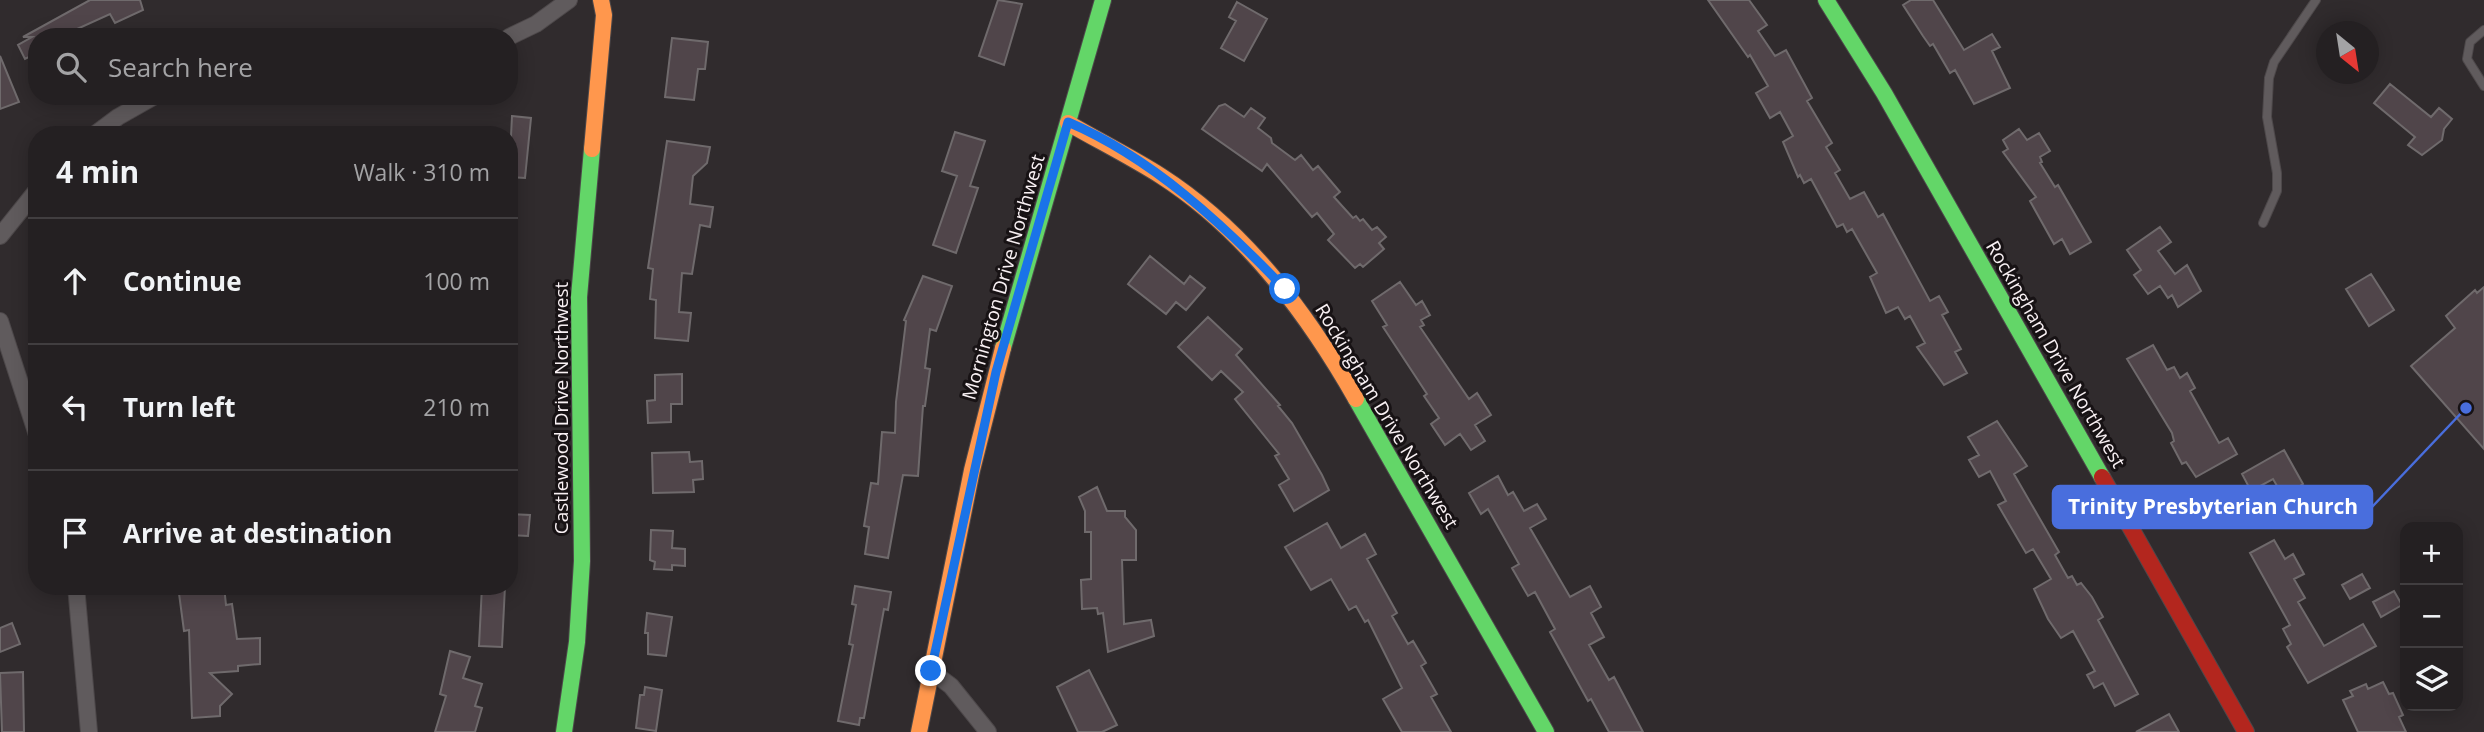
<!DOCTYPE html>
<meta charset="utf-8">
<style>
body{margin:0;font-family:"Open Sans",sans-serif;background:#302d2f;color:#f1f3f6}
.controls{position:absolute;right:21px;bottom:21px;display:grid;overflow:hidden;border-radius:14px;box-shadow:0 4px 18px #0003}
.controls button{width:63px;height:63px;display:grid;place-items:center;padding:0;border:0;border-bottom:2px solid #413e40;background:#242022;color:#f1f3f6;font:35px sans-serif}
.compass{position:absolute;left:2316px;top:21px;width:63px;height:63px;border-radius:50%;background:#242022;box-shadow:0 4px 18px #0003;rotate:150deg}
.stop{position:absolute;width:21px;height:21px;margin:-16px;border:5px solid #1a73e8;border-radius:50%;background:#fff}
.stop.end{background:#1a73e8;border-color:#fff;box-shadow:0 2px 7px #0008}
.list{margin:0;padding:0;list-style:none}
h2{display:flex;justify-content:space-between;align-items:center;height:91px;margin:0;padding:0 28px;font-size:30px}
h2 small{font-size:23px;font-weight:400;color:#a3a3a5}
.list li{display:grid;grid-template-columns:46px 1fr auto;gap:21px;align-items:center;box-sizing:border-box;height:126px;padding:0 28px;border-top:2px solid #413e40}
.list b{display:block;font-size:26px;white-space:nowrap}
.list em{font-size:23px;font-style:normal;color:#a3a3a5}
.icon{flex:none;width:38px;height:38px;fill:none;stroke:currentColor;stroke-width:2;stroke-linecap:round;stroke-linejoin:round}
.map{position:relative;flex:none;width:2484px;height:732px;overflow:hidden}
.search{position:absolute;background:#242022;box-shadow:0 4px 18px #0003;left:28px;top:28px;width:490px;height:77px;display:flex;align-items:center;gap:18px;box-sizing:border-box;padding:0 24px;border-radius:28px;color:#a3a3a5;font-size:26px}
.panel{position:absolute;background:#242022;box-shadow:0 4px 18px #0003;left:28px;top:126px;width:490px;height:469px;border-radius:28px}
.map>svg:first-child{display:block}
</style>
<div class="map">
<svg width="2484" height="732" viewBox="0 0 2484 732">
<rect width="100%" height="100%" fill="#302b2d"/>
<path fill="#50454a" stroke="#6f6a6c" stroke-width="2" d="M90,0h50l3,10 -28,13 -5,-9 -33,15 2,4 -8,4h-34v16l-12,6 -7,-14 14,-8h-9z
M998,0l24,4 -18,61 -25,-9z
M1708,0h41l18,25 -9,6 17,25 11,-6 26,48 -5,3 25,42 -6,4 14,23 -5,3 15,26 14,-7 14,25 5,-3 47,87 9,-5 9,16 -6,3 19,34 -6,3 12,21 -23,12 -27,-38 8,-4 -15,-27 -5,3 -7,-12 -12,6 -16,-36 7,-4 -25,-44 -5,3 -4,-8 -6,3 -26,-48 -7,4 -4,-8 -2,2 -15,-35 10,-6 -13,-24 -10,6 -14,-25 12,-7 -18,-31 -2,2z
M1911,0h22l31,50 28,-16 8,13 -8,4 18,37 -36,16 -19,-34 -5,3 -17,-29 -3,2 -7,-10 -20,-31z
M1237,2l30,17 -23,42 -23,-13 15,-27 -7,-4z
M672,38l36,4 -3,27h-7l-4,31 -29,-3z
M0,56l19,46 -19,7z
M2390,84l41,33 8,-9 13,11 -8,10 -2,11 -20,15 -14,-10 7,-8 -41,-34z
M1225,104l19,13 7,-9 14,10 -7,10 13,10 1,5 23,17 6,-5 12,15 5,-4 22,26 -6,5 19,21 3,-2 4,5 3,-2 9,11 5,-3 9,10 -7,6 5,6 -21,18 -3,-3 -5,4 -27,-28 6,-6 -17,-21 -5,4 -45,-53 -5,7 -60,-42 17,-23z
M512,116l19,2 -6,60 -16,-1z
M2019,129l8,11 12,-7 11,18 -10,6 2,5 -2,1 15,24 3,-2 33,57 -21,12 -8,-15 -8,5 -24,-43 6,-4 -33,-45 5,-3 -5,-9z
M955,132l30,9 -15,45 8,2 -22,65 -23,-8 24,-69 -15,-5z
M667,141l43,6 -3,16 -14,13 -3,28 23,3 -3,20 -10,-2 -8,49 -10,-1 -3,39 12,1 -3,28 -33,-3 1,-38 -6,-1 3,-30 -5,-1z
M2160,227l11,15 -13,9 17,23 12,-9 14,26 -23,16 -6,-12 -4,3 -8,-12 -12,8 -14,-19 7,-5 -14,-20z
M1150,256l34,28 6,-8 15,12 -19,22 -10,-8 -10,12 -38,-30z
M2371,274l23,36 -25,16 -23,-37z
M923,276l29,10 -16,45 -6,-2 -5,39 5,1 -5,37h-2l-5,70 -15,-1 -15,83 -23,-4 4,-27 -5,-1 7,-43 7,1 4,-52 13,1 1,-31 10,-81 -2,-1z
M1400,282l16,23 6,-4 8,14 -9,5 3,5 -4,2 49,72 8,-6 14,22 -16,10 10,16 -14,9 -11,-16 -15,11 -14,-21 8,-6 -15,-22 3,-2 -44,-67 4,-2 -15,-24z
M2484,287v162l-73,-83 44,-38 -9,-12 29,-26 2,3z
M1208,317l34,32 -6,6 44,50 -2,1 14,17 30,52 7,15 -35,21 -15,-26 10,-6 -14,-23 4,-2 -44,-55 8,-7 -22,-21 -9,9 -34,-33z
M2153,345l14,25 7,-3 6,11 7,-5 8,15 -5,3 29,52 9,-5 9,16 -41,23 -10,-15 -4,2 -11,-21 3,-2 -2,-8 -45,-74z
M682,374v30h-11v18l-23,1 -1,-22 8,-1v-25z
M1997,421l30,45 -13,8 45,78 -4,3 13,23 4,-2 5,9 4,-2 11,14 11,20 -5,3 40,74 -23,12 -12,-23 -9,5 -7,-13 8,-4 -22,-40 -12,7 -13,-19 -14,-30 17,-10 -18,-30 -7,4 -28,-48 8,-4 -16,-30 -11,6 -10,-17 10,-5 -11,-18z
M2284,450l19,34 -20,12 -10,-17 -22,12 -9,-17z
M689,452l1,10 12,-1 1,18 -10,1 1,12 -41,1 -1,-40z
M1498,476l10,19 5,-3 11,19 13,-7 9,15 -16,9 40,69 20,-11 11,21 -10,6 13,24 -15,8 20,35 5,-3 29,55h-34l-18,-33 -3,2 -38,-69 5,-3 -20,-37 -7,4 -16,-28 7,-4 -31,-55 -7,5 -12,-21z
M1097,487l10,24h18v6l11,13v30h-14l2,64 27,-4 3,16 -46,16 -5,-39 -5,1 -1,-6 -15,1 -1,-29 10,-1v-47h-6v-21l-6,-14z
M509,514l21,1 -2,21 -19,-1z
M1327,523l14,25 24,-14 11,20 -9,5 30,54 -5,3 16,28 5,-3 13,22 -5,3 16,28 -6,3 20,35h-49l-19,-33 19,-11 -34,-68 -3,2 -9,-16 -7,4 -18,-31 -20,11 -26,-43z
M651,530l22,1 -1,17 13,1v17l-13,-1v5l-18,-1 1,-7 -5,-2z
M2274,540l11,19 8,-5 11,20 -10,5 11,19 -7,4 26,44 39,-22 13,22 -68,37 -21,-36 4,-3 -8,-15 7,-4 -40,-72z
M2362,574l8,14 -20,11 -8,-14z
M178,586h46l2,19 6,-1 5,35 23,-1v26l-22,2v5l-28,2 22,21 -12,12v10l-28,2 -3,-88 -5,1z
M482,586h23l-3,61 -23,-1z
M855,586l36,6 -3,18 -4,-1 -20,109h-4l-1,7 -21,-4 15,-76 -4,-1 7,-39 -4,-1z
M2394,591l8,14 -21,12 -8,-15z
M647,613l25,4 -6,39 -18,-2v-21h-3z
M12,623l8,21 -20,8v-24z
M450,651l20,6 -7,21 19,6 -7,22 7,2 -7,24h-40l11,-36 -6,-2z
M1089,670l28,55 -15,7h-24l-21,-45z
M23,672l1,60h-22l-2,-59z
M2383,682l6,12 4,-1 10,22 -4,2 7,15h-48l-15,-32 10,-4 -3,-5 16,-7 2,5z
M645,687l17,3 -6,41 -20,-3 4,-33h4z
M2169,714l10,18h-43z"/>
<g fill="none" stroke-linecap="round" stroke-linejoin="round">
<defs>
<path id="lane" d="M2484,30l-14,12 -3,17 17,27
M2263,223l14,-32v-18l-10,-56 2,-39 5,-16 42,-62"/>
<path id="street" d="M509,37l27,-13 33,-24
M94,135l24,-18 37,-21
M0,236l37,-46
M0,321l37,114
M76,586l13,146
M931,671l20,15 37,46"/>
<path id="fast" d="M1826,0l58,93 218,384
M1003,348l100,-348
M1356,399l190,333
M564,732l13,-90 5,-81 -3,-264 13,-148"/>
<path id="slow" d="M1068,123c31,18 63,34 93,53 84,54 146,137 195,223
M592,149l12,-134 -3,-15
M919,732l53,-262 31,-122"/>
<path id="jam" d="M2102,477l144,255"/>
</defs>
<use href="#lane" stroke="#4d484a" stroke-width="10"/>
<use href="#street" stroke="#4d484a" stroke-width="18"/>
<use href="#fast" stroke="#4d484a" stroke-width="18"/>
<use href="#slow" stroke="#4d484a" stroke-width="18"/>
<use href="#jam" stroke="#4d484a" stroke-width="18"/>
<use href="#lane" stroke="#605b5d" stroke-width="8"/>
<use href="#street" stroke="#605b5d" stroke-width="16"/>
<use href="#fast" stroke="#63d668" stroke-width="16"/>
<use href="#slow" stroke="#ff974d" stroke-width="16"/>
<use href="#jam" stroke="#b3261e" stroke-width="16"/>
</g>
<g fill="none" stroke-linecap="round" stroke-linejoin="round">
<path stroke="#1a73e8" stroke-width="9" d="M931,671l65,-299 72,-250c84,36 155,102 217,167"/>
</g>
<g text-anchor="middle" dominant-baseline="central" stroke-width="6" stroke-linejoin="round" paint-order="stroke">
<g font-size="19" fill="#f8f0f3" stroke="#171214">
<text transform="translate(1003 277) rotate(-74)">Mornington Drive Northwest</text>
<text transform="translate(2056 354) rotate(60)">Rockingham Drive Northwest</text>
<text transform="translate(561 408) rotate(-90)">Castlewood Drive Northwest</text>
<text transform="translate(1387 416) rotate(59)">Rockingham Drive Northwest</text>
</g>
</g>
<path fill="none" stroke="#496edd" stroke-width="2.5" d="M2466 408L2372 507"/>
<circle fill="#496edd" stroke="#171214" stroke-width="2.5" cx="2466" cy="408" r="7"/>
<rect fill="#496edd" stroke="#496edd" stroke-width="2.5" x="2053" y="486" width="319" height="42" rx="7"/>
<g font-size="21" text-anchor="middle" font-weight="bold" fill="#fff">
<text x="2213" y="514">Trinity Presbyterian Church</text>
</g>
</svg>
<div class="controls">
<button>+</button>
<button>−</button>
<button><svg class="icon" aria-label="layers" viewBox="0 0 24 24"><path d="M12 4l9 5-9 5-9-5zM3 14l9 5 9-5"/></svg></button>
</div>
<svg class="compass" viewBox="-18 -18 36 36"><path d="M0-13l5 13h-10z" fill="#e53935"/><path d="M0 13l5-13h-10z" fill="#a3a3a5"/></svg>
<div class="stop" style="left:1285px;top:289px"></div>
<div class="stop end" style="left:931px;top:671px"></div>
<div class="search"><svg class="icon" aria-label="search" viewBox="0 0 24 24"><circle cx="10" cy="10" r="6"/><path d="M15 15l6 6"/></svg>Search here</div>
<section class="panel">
<h2>4 min<small>Walk · 310 m</small></h2>
<ul class="list">
<li><svg class="icon" aria-label="ahead" viewBox="0 0 24 24"><path d="M12 20V5M6 11l6-6 6 6"/></svg><div><b>Continue</b></div><em>100 m</em></li>
<li><svg class="icon" aria-label="left" viewBox="0 0 24 24"><path d="M17 20v-9H6M10 6l-5 5 5 5"/></svg><div><b>Turn left</b></div><em>210 m</em></li>
<li><svg class="icon" aria-label="arrive" viewBox="0 0 24 24"><path d="M6 21V4h12l-3 4 3 4H6"/></svg><div><b>Arrive at destination</b></div></li>
</ul>
</section>
</div>
